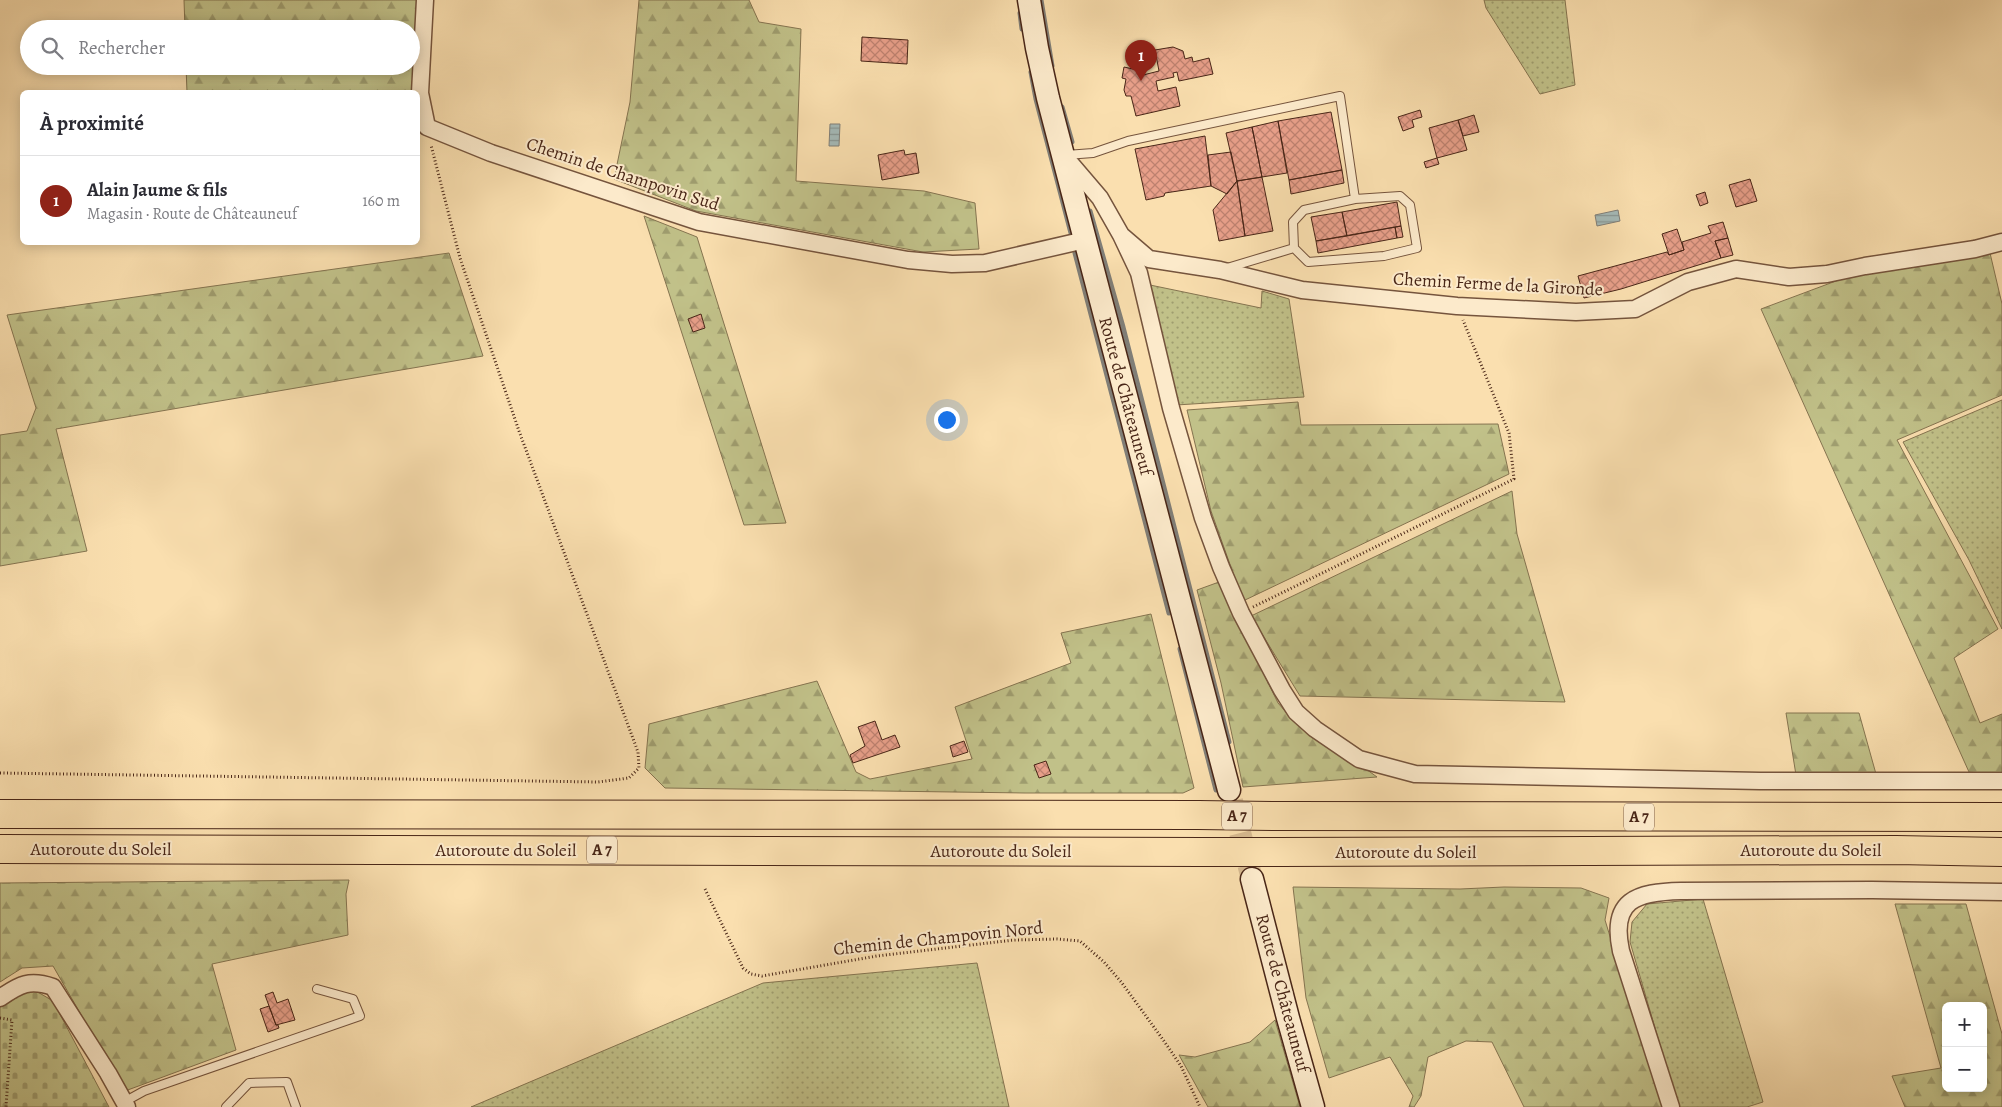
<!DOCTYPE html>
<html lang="fr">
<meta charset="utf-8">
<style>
body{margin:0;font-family:Alegreya,serif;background:#f7f7f7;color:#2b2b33}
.controls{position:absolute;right:15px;bottom:15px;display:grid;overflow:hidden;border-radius:8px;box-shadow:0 2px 12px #0003}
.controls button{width:45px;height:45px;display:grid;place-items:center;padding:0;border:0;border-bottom:1px solid #e1e1e2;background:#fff;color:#2b2b33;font:25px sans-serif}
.you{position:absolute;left:946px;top:419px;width:18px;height:18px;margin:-12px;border:4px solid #fff;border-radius:50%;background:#1a73e8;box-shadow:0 0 0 8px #1a73e833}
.badge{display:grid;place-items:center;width:32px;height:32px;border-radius:50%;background:#8f2418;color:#fff;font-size:16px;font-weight:700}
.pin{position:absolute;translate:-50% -41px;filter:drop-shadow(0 1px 2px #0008)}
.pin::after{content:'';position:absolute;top:26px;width:18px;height:15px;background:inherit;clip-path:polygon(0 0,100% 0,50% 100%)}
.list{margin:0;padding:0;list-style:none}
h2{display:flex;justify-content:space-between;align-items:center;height:65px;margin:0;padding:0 20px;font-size:21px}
h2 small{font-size:16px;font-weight:400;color:#7c7c81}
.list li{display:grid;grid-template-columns:32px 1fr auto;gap:15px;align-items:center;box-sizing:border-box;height:90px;padding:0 20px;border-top:1px solid #e1e1e2}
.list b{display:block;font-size:19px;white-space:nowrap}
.list p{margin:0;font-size:16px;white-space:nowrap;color:#7c7c81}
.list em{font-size:16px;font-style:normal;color:#7c7c81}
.icon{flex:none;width:28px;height:28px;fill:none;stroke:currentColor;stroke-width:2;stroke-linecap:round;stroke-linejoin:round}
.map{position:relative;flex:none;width:2002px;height:1107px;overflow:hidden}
.search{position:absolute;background:#fff;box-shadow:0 2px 12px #0003;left:20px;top:20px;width:400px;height:55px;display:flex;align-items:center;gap:12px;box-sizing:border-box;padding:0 18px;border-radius:28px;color:#7c7c81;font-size:19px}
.panel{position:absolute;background:#fff;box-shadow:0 2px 12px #0003;left:20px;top:90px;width:400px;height:155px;border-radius:8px}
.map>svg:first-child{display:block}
</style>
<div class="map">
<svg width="2002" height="1107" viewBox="0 0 2002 1107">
<defs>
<pattern id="grass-dots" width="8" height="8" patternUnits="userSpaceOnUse" patternTransform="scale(1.25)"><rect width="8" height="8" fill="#c1c189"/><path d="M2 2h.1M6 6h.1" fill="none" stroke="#9f9d6f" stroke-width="1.8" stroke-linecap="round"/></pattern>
<pattern id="forest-firs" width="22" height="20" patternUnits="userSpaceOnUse" patternTransform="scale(1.25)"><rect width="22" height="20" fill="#c1c189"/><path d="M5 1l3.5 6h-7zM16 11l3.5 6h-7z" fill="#9f9d6f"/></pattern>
<pattern id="cemetery-stones" width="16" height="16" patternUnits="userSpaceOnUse" patternTransform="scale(1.25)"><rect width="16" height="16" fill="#c1c189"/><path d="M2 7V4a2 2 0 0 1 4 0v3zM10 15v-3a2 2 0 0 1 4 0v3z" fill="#9f9d6f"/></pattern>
<pattern id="water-rules" width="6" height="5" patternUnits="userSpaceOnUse" patternTransform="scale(1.25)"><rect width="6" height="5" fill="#a4b9b7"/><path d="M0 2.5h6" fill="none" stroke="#889694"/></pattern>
<pattern id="building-cross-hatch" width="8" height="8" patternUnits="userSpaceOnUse" patternTransform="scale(1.25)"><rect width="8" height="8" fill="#e79f89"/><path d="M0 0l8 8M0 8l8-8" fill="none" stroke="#bd816f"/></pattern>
</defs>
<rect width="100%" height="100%" fill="#fadfaf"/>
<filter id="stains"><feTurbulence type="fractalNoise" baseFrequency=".004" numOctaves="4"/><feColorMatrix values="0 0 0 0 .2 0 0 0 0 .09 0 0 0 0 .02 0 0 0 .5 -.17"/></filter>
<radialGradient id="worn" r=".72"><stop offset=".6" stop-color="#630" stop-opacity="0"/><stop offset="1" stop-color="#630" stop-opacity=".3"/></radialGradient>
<path fill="url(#grass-dots)" stroke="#857450" d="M1484,0h81l10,85 -35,9 -54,-86z
M1150,285l111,23 1,-17 27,8 15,98 -128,8z
M2002,400v229l-33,-69 -66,-118z
M1703,899l60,203 -16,5h-69l-48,-165 2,-20 15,-18z
M977,963l32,144h-538l292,-124z"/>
<path fill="url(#forest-firs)" stroke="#857450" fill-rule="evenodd" d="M184,0h234l-3,92h-228l-1,-26h225v-37h-226z
M639,0h110l10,22 42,7 -5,152 128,10 51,12 4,46 -56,3 -227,-41 -82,-32 16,-77z
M644,216l53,21 89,286 -42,2z
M449,253l34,103 -427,73 31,122 -87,15v-131l27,-4 9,-23 -29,-93z
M1990,253l12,51v91l-105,45 101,189 -44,29 26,65 22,-9v60l-33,-2 -208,-463 99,-37z
M1298,402l3,23 197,-1 11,50 -266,127 -32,-90 -24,-101z
M1512,491l5,43 48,168 -265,-6 -49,-80z
M1219,582l59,121 14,16 45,29 40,29 -134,10 -22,-104 -24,-93z
M1151,614l43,174 -11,5h-158l-360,-5 -20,-20 4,-44 168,-43 39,91 14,7 102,-20 -17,-52 116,-44 -10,-30z
M1786,713h73l17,61 -80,1z
M349,880l-3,14 2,41 -136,29 24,86 -111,41 -72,-125 -31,2 -22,14v-99z
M1293,887l167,2 44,-2 77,1 28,10 -4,22 57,187h-138l-32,-65 -26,-1 -38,16 -7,39 -7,11h-5l4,-11 -23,-39 -61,21 -23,-80z
M1895,904h71l36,130v73h-97l-13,-31 49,-8zM1946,1006h37v82h-37z
M1275,1020l25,87h-92l-29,-52 16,2 55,-15z"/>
<path fill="url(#cemetery-stones)" stroke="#857450" d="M36,991l17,10 56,106h-109v-100l17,-13z"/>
<path fill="url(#water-rules)" stroke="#807e77" d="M830,124h10l-1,22h-10z
M1618,210l2,11 -23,5 -2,-11z"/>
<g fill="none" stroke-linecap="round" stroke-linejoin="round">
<path stroke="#807e77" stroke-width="5" d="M1041,0l11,66
M1020,13l2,16
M1031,72l5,27 35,134
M1062,107l10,35
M1090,211l33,116 106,415
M1075,253l94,360
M1180,649l36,141"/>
</g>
<path fill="url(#building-cross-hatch)" stroke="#492617" d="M862,37l46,3 -1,24 -46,-3z
M1173,47l10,4 2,8 7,-2 1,5 16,-4 4,16 -34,7 -2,-9 -4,1 1,4 -18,4 2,10 18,-4 4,19 -44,10 -5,-20h-5l-2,-6 2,-11 -4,-1 2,-11 18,4 1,4 16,-4 -4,-21z
M1420,110l2,7 -10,3 2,7 -11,4 -5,-14z
M1331,112l11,58 -53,10 -11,-59z
M1474,115l5,17 -16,4 -5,-16z
M1458,120l9,30 -30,8 -8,-30z
M1278,121l9,52 -25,4 -10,-50z
M1252,127l10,50 -25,4 -11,-48z
M1205,136l6,50 -46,7 -1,3 -18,4 -11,-51z
M904,150l1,5 11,-2 3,20 -37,7 -4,-25z
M1231,152l6,29 -10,13 -16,-8 -3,-31z
M1437,158l2,6 -13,4 -2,-6z
M1342,170l2,13 -53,11 -2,-14z
M1262,177l11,54 -28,5 -8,-55z
M1750,179l7,22 -21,6 -7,-22z
M1237,181l8,55 -26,5 -6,-31z
M1705,192l3,11 -8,3 -4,-11z
M1397,202l4,24 -54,10 -5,-24z
M1342,212l5,24 -31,5 -5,-24z
M1723,222l5,16 -13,3 6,17 -100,31 -37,9 -6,-22 89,-24 2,3 15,-5 -2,-8 29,-9 -3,-7z
M1401,226l2,11 -6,1 -2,-11z
M1395,227l2,11 -79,15 -2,-12z
M1677,229l7,21 -15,5 -7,-21z
M1728,238l5,17 -12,3 -6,-17z
M701,314l4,14 -12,4 -5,-13z
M875,721l7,19 13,-5 5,12 -47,16 -3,-8 15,-9 -7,-19z
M964,741l4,11 -15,5 -3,-11z
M1046,761l5,13 -12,4 -5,-13z
M273,992l4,11 11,-4 7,21 -19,5 -11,-30z
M269,1006l7,19h2l1,3 -11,4 -8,-23z"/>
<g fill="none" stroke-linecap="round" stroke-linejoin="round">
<path stroke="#d7ba91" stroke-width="22" stroke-dasharray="22 11" stroke-linecap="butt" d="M1232,801l20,78"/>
<defs>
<path id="service" d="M1066,155l27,-2 35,-12 212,-45 15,103 45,-3 10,9 7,43 -33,8 -76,6 -14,-14 -1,-26 11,-12 51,-11
M1227,268l67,-20
M124,1102l20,-11 216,-75 -7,-17 -36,-10
M226,1107l23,-24 38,-1 9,25"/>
<path id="minor" d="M425,0l-5,93 7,34 64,26 208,69 209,38 44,4 33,-1 100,-23
M1065,157l35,41 21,37 28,24 71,11 82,20 155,16 119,6 59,-3 53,-27 48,-13 53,8 38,-3 38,-8 110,-17 27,-7
M1121,235l18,38 32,135 32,110 18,49 20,46 41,77 14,22 19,17 44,30 56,15 345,7h242
M0,998c20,-14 30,-19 53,-11l55,86 19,34
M1671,1107l-50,-156c-11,-51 15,-59 60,-60l191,-1 130,2"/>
<path id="secondary" d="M1029,0l8,48 11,50 181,692
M1252,879l36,139 25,89"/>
<path id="motorway" d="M0,814l1198,1
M1276,816l726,1
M0,849l1204,3
M1277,852l619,-2 106,2"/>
</defs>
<use href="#service" stroke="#75543d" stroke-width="10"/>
<use href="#minor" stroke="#75543d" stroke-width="19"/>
<use href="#secondary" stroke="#492617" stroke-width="25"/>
<use href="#motorway" stroke="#492617" stroke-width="30"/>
<path stroke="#492617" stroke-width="3" stroke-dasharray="1 2.5" stroke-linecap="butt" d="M1253,607l261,-128 -5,-46 -46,-113
M0,773l598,9 31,-4 10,-10 -1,-16 -119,-321 -59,-173 -29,-113
M705,889l38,79 8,6 11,2 115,-20 137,-16 43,-1 23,2 24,21 18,21 42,58 17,25 19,41
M0,1018l12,2 -6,87"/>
<use href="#service" stroke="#fceacb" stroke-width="8"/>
<use href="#minor" stroke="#fceacb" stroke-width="16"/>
<use href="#secondary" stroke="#fceacb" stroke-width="22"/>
<use href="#motorway" stroke="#fadfaf" stroke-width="28"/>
<defs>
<path id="motorway-bridge" d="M1198,815l78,1
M1204,852h73"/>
</defs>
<use href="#motorway-bridge" stroke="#492617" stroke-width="30" stroke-linecap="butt"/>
<use href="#motorway-bridge" stroke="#fadfaf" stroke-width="28"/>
</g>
<g text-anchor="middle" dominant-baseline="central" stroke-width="4" stroke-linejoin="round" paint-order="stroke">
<g fill="#fceacb" stroke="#7f614d" stroke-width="1">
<rect x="1222" y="802.5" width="30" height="27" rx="4"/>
<rect x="1624" y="803.5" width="30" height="27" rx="4"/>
<rect x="587" y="836.5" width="30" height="27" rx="4"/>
</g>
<g font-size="16" font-weight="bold" fill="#492617">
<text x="1237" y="816">A 7</text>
<text x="1639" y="817">A 7</text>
<text x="602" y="850">A 7</text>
</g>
<g font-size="18" fill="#492617" stroke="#fceacb">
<text transform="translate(623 174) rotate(18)">Chemin de Champovin Sud</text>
<text transform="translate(1498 284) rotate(3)">Chemin Ferme de la Gironde</text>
<text transform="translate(1126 396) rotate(75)">Route de Châteauneuf</text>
<text x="101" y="849">Autoroute du Soleil</text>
<text x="506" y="850">Autoroute du Soleil</text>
<text x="1811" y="850">Autoroute du Soleil</text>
<text x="1001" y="851">Autoroute du Soleil</text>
<text x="1406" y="852">Autoroute du Soleil</text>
<text transform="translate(938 938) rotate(-6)">Chemin de Champovin Nord</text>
<text transform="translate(1283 993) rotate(75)">Route de Châteauneuf</text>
</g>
</g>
<rect width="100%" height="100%" filter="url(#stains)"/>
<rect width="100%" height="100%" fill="url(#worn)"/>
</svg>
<div class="controls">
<button>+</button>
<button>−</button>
</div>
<div class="you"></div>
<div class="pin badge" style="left:1141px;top:81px">1</div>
<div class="search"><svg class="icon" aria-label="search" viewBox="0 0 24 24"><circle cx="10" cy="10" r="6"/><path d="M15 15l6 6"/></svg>Rechercher</div>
<section class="panel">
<h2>À proximité<small></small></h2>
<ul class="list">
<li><span class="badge">1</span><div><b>Alain Jaume &amp; fils</b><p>Magasin · Route de Châteauneuf</p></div><em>160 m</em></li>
</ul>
</section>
</div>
